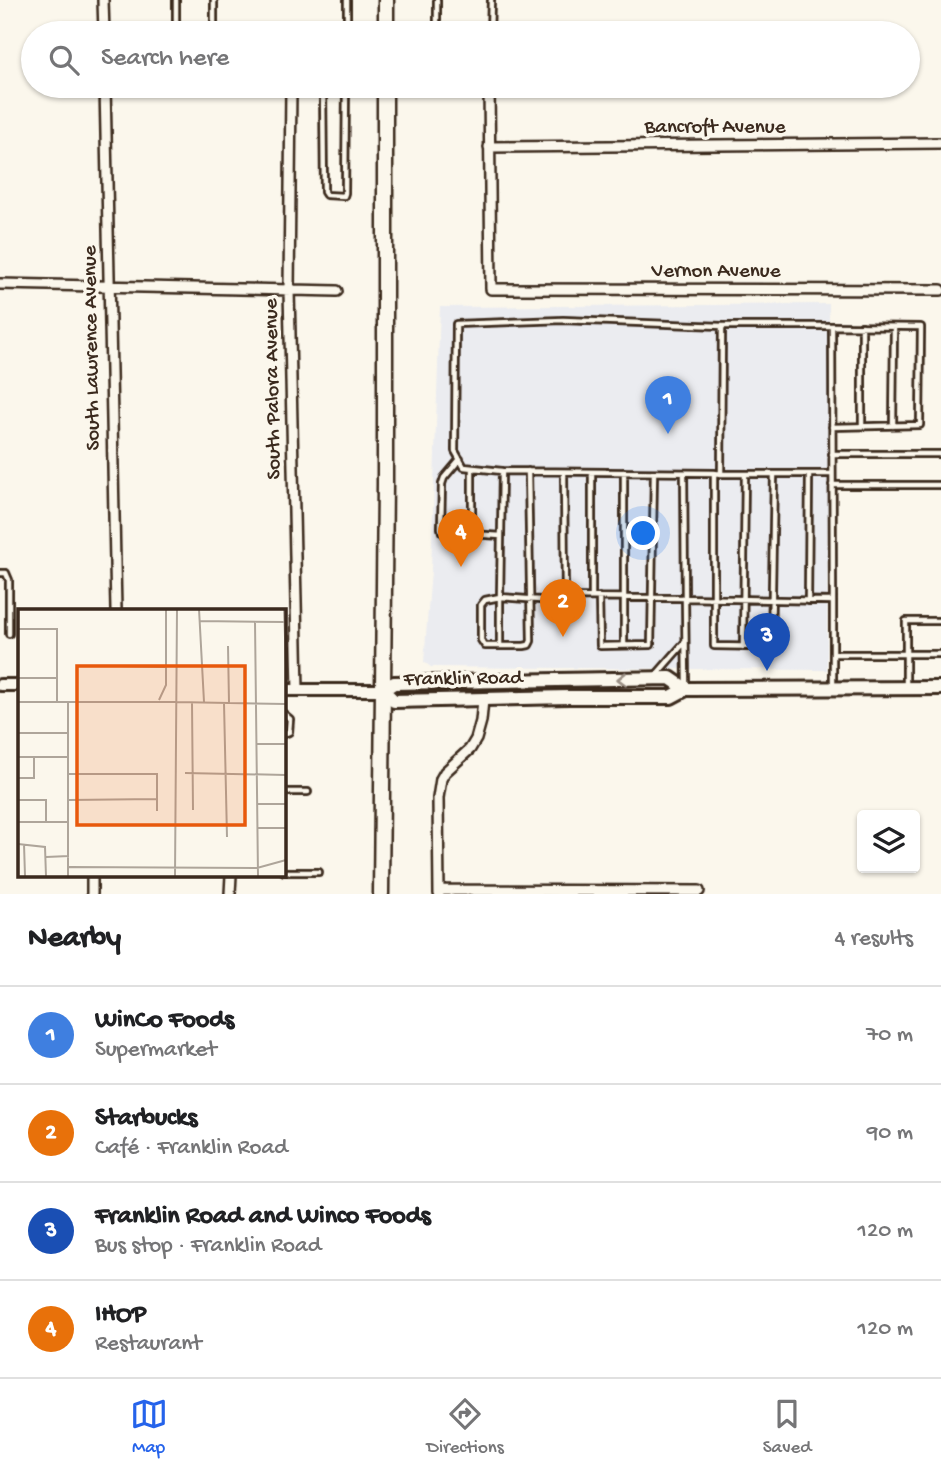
<!DOCTYPE html>
<meta charset="utf-8">
<style>
body{margin:0;font-family:"Gochi Hand",sans-serif;background:#f2f2f2;color:#202124}
.controls{position:absolute;right:21px;bottom:21px;display:grid;overflow:hidden;border-radius:7px;box-shadow:0 2px 5px #0004}
.controls button{width:63px;height:63px;display:grid;place-items:center;padding:0;border:0;border-bottom:2px solid #e0e0e0;background:#fff;color:#202124;font:35px sans-serif}
.you{position:absolute;left:644px;top:534px;width:24px;height:24px;margin:-18px;border:5px solid #fff;border-radius:50%;background:#1a73e8;box-shadow:0 0 0 10px #1a73e833}
.badge{display:grid;place-items:center;width:46px;height:46px;border-radius:50%;background:#2563eb;color:#fff;font-size:23px;font-weight:700}
.pin{position:absolute;translate:-50% -58px;filter:drop-shadow(0 2px 4px #0008)}
.pin::after{content:'';position:absolute;top:37px;width:24px;height:21px;background:inherit;clip-path:polygon(0 0,100% 0,50% 100%)}
.list{margin:0;padding:0;list-style:none}
h2{display:flex;justify-content:space-between;align-items:center;height:91px;margin:0;padding:0 28px;font-size:30px}
h2 small{font-size:23px;font-weight:400;color:#757577}
.list li{display:grid;grid-template-columns:46px 1fr auto;gap:21px;align-items:center;box-sizing:border-box;height:98px;padding:0 28px;border-top:2px solid #e0e0e0}
.list b{display:block;font-size:26px;white-space:nowrap}
.list p{margin:0;font-size:23px;white-space:nowrap;color:#757577}
.list em{font-size:23px;font-style:normal;color:#757577}
.icon{flex:none;width:38px;height:38px;fill:none;stroke:currentColor;stroke-width:2;stroke-linecap:round;stroke-linejoin:round}
.map{position:relative;flex:none;width:941px;height:894px;overflow:hidden}
.search{position:absolute;background:#fff;box-shadow:0 2px 5px #0004;left:21px;right:21px;top:21px;height:77px;display:flex;align-items:center;gap:18px;box-sizing:border-box;padding:0 24px;border-radius:38px;color:#757577;font-size:26px}
.sheet{height:483px;background:#fff}
nav{display:flex;justify-content:space-around;align-items:center;box-sizing:border-box;height:98px;border-top:2px solid #e0e0e0;background:#fff;font-size:19px;color:#757577}
nav a{display:grid;justify-items:center;gap:4px}
nav .on{color:#2563eb}
.map>svg:first-child{display:block}
</style>
<div class="map">
<svg width="941" height="894" viewBox="0 0 941 894">
<rect width="100%" height="100%" fill="#fbf7ec"/>
<filter id="ink" filterUnits="userSpaceOnUse"><feTurbulence type="fractalNoise" baseFrequency=".0143" numOctaves="2"/><feDisplacementMap in="SourceGraphic" scale="14" xChannelSelector="R" yChannelSelector="G"/><feConvolveMatrix kernelMatrix="1 2 1 2 8 2 1 2 1" color-interpolation-filters="sRGB"/></filter>
<g filter="url(#ink)">
<path fill="#ebecf0" d="M829,304l-2,366 -396,-3 -7,-5 7,-92 9,-263z"/>
<g fill="none" stroke-linecap="round" stroke-linejoin="round">
<defs>
<path id="service" d="M176,0v33
M214,0v33
M347,33v-33
M437,33v-33
M490,33l1,-33
M323,86l1,106 2,3 18,1 1,-3 1,-107
M722,326h110l1,275
M832,326l89,1 -1,98 -88,2
M862,326v100
M893,426l1,-99
M832,454h109
M460,459l-16,19 -2,6 -1,44 1,4 4,3 26,-1
M472,468v66l29,2
M502,471l212,2
M564,472l1,125
M592,472v125
M624,472v173
M684,473l1,125 -120,-1 -25,3 -40,-3 2,-126 -38,-4 -9,-16 1,-127 107,-4 159,6 -1,148 -7,-1v173l57,1 3,-173
M721,474h111
M832,485h109
M0,573h6l3,7v54
M599,597l1,49 51,-1 3,-172
M808,601l1,-127
M500,646v-49l-15,3 -4,5v35l4,6h39l5,-1 2,-4 -3,-170
M743,647l2,-173
M833,654h108
M656,675l29,-33
M686,685l-1,-87 148,3v87
M906,687v-66h35
M284,714l6,5 -1,13 -5,2
M284,792h24
M284,872h35"/>
<path id="minor" d="M103,0l1,33
M105,86l11,524
M489,86l2,203 450,1
M291,87l-2,203 9,400
M489,147l452,-4
M0,284l337,7
M92,875v19
M439,890l260,1
M230,894l1,-19
M439,894l-1,-96 3,-19 4,-7 25,-23 6,-10 5,-18 2,-21"/>
<path id="tertiary" d="M0,685h19
M284,690h99"/>
<path id="secondary" d="M686,689l-16,-11 -276,5 -11,7 11,11 175,-4h102l15,-8 255,-1"/>
<path id="trunk" d="M386,33v-33
M381,894l4,-411v-397"/>
</defs>
<use href="#service" stroke="#3b2a1e" stroke-width="10"/>
<use href="#minor" stroke="#3b2a1e" stroke-width="14"/>
<use href="#tertiary" stroke="#3b2a1e" stroke-width="16"/>
<use href="#secondary" stroke="#3b2a1e" stroke-width="18"/>
<use href="#trunk" stroke="#3b2a1e" stroke-width="19"/>
<use href="#service" stroke="#fbf7ec" stroke-width="4.5"/>
<use href="#minor" stroke="#fbf7ec" stroke-width="9"/>
<use href="#tertiary" stroke="#fbf7ec" stroke-width="10"/>
<use href="#secondary" stroke="#fbf7ec" stroke-width="12"/>
<use href="#trunk" stroke="#fbf7ec" stroke-width="14"/>
</g>
<defs><path id="oneway-chevron" d="M-2-3.5L2.5 0L-2 3.5" fill="none" stroke-width="1.6" stroke-linecap="round" stroke-linejoin="round" transform="scale(1.75)"/></defs>
<use stroke="#9b9085" href="#oneway-chevron" transform="translate(622 679) rotate(179)"/>
</g>
<g text-anchor="middle" dominant-baseline="central" stroke-width="7" stroke-linejoin="round" paint-order="stroke">
<g font-size="21" fill="#3b2a1e" stroke="#fbf7ec">
<text x="715" y="128">Bancroft Avenue</text>
<text x="716" y="272">Vernon Avenue</text>
<text transform="translate(93 348) rotate(-91)">South Lawrence Avenue</text>
<text transform="translate(274 389) rotate(-91)">South Palora Avenue</text>
<text transform="translate(463 680) rotate(-1)">Franklin Road</text>
</g>
</g>
<g transform="translate(18 609)">
<rect width="268" height="268" fill="#fbf7ec"/>
<path fill="none" stroke="#aea59a" stroke-width="2" d="M181,0l5,93M266,0l2,57M181,12l87,1M237,13l3,254M0,20h39v73M210,37l1,57M102,57l46,1M0,69h39M141,91l7,-15v-76M0,93h158M50,93v174M158,93l110,2M174,93l1,108M206,94l3,134M0,124h51M239,135h29M0,148h51M167,164l101,2M51,165h88v37M0,169h16v-21M0,191h28v22M51,191l88,-1M239,195h29M0,213h50M239,219h29M0,235l27,3 1,29M6,235l1,32M28,248l23,-1M51,258l188,1 29,-8M157,267l2,-267"/>
<path fill="#e8590c" fill-opacity="0.15" stroke="#e8590c" stroke-width="3.5" d="M59,57h168v159h-168z"/>
<rect width="268" height="268" fill="none" stroke="#3b2a1e" stroke-width="3.5"/>
</g>
</svg>
<div class="controls">
<button><svg class="icon" aria-label="layers" viewBox="0 0 24 24"><path d="M12 4l9 5-9 5-9-5zM3 14l9 5 9-5"/></svg></button>
</div>
<div class="you"></div>
<div class="pin badge" style="left:668px;top:434px;background:#3f7fe0">1</div>
<div class="pin badge" style="left:563px;top:637px;background:#e8710a">2</div>
<div class="pin badge" style="left:767px;top:671px;background:#1a4fb4">3</div>
<div class="pin badge" style="left:461px;top:567px;background:#e8710a">4</div>
<div class="search"><svg class="icon" aria-label="search" viewBox="0 0 24 24"><circle cx="10" cy="10" r="6"/><path d="M15 15l6 6"/></svg>Search here</div>
</div>
<section class="sheet">
<h2>Nearby<small>4 results</small></h2>
<ul class="list">
<li><span class="badge" style="background:#3f7fe0">1</span><div><b>WinCo Foods</b><p>Supermarket</p></div><em>70 m</em></li>
<li><span class="badge" style="background:#e8710a">2</span><div><b>Starbucks</b><p>Café · Franklin Road</p></div><em>90 m</em></li>
<li><span class="badge" style="background:#1a4fb4">3</span><div><b>Franklin Road and Winco Foods</b><p>Bus stop · Franklin Road</p></div><em>120 m</em></li>
<li><span class="badge" style="background:#e8710a">4</span><div><b>IHOP</b><p>Restaurant</p></div><em>120 m</em></li>
</ul>
</section>
<nav>
<a class="on"><svg class="icon" aria-label="map" viewBox="0 0 24 24"><path d="M3 6l6-2 6 2 6-2v14l-6 2-6-2-6 2zM9 4v14M15 6v14"/></svg>Map</a>
<a><svg class="icon" aria-label="directions" viewBox="0 0 24 24"><path d="M12 3l9 9-9 9-9-9zM9 14v-3h6M13 9l2 2-2 2"/></svg>Directions</a>
<a><svg class="icon" aria-label="saved" viewBox="0 0 24 24"><path d="M7 4h10v16l-5-4-5 4z"/></svg>Saved</a>
</nav>
